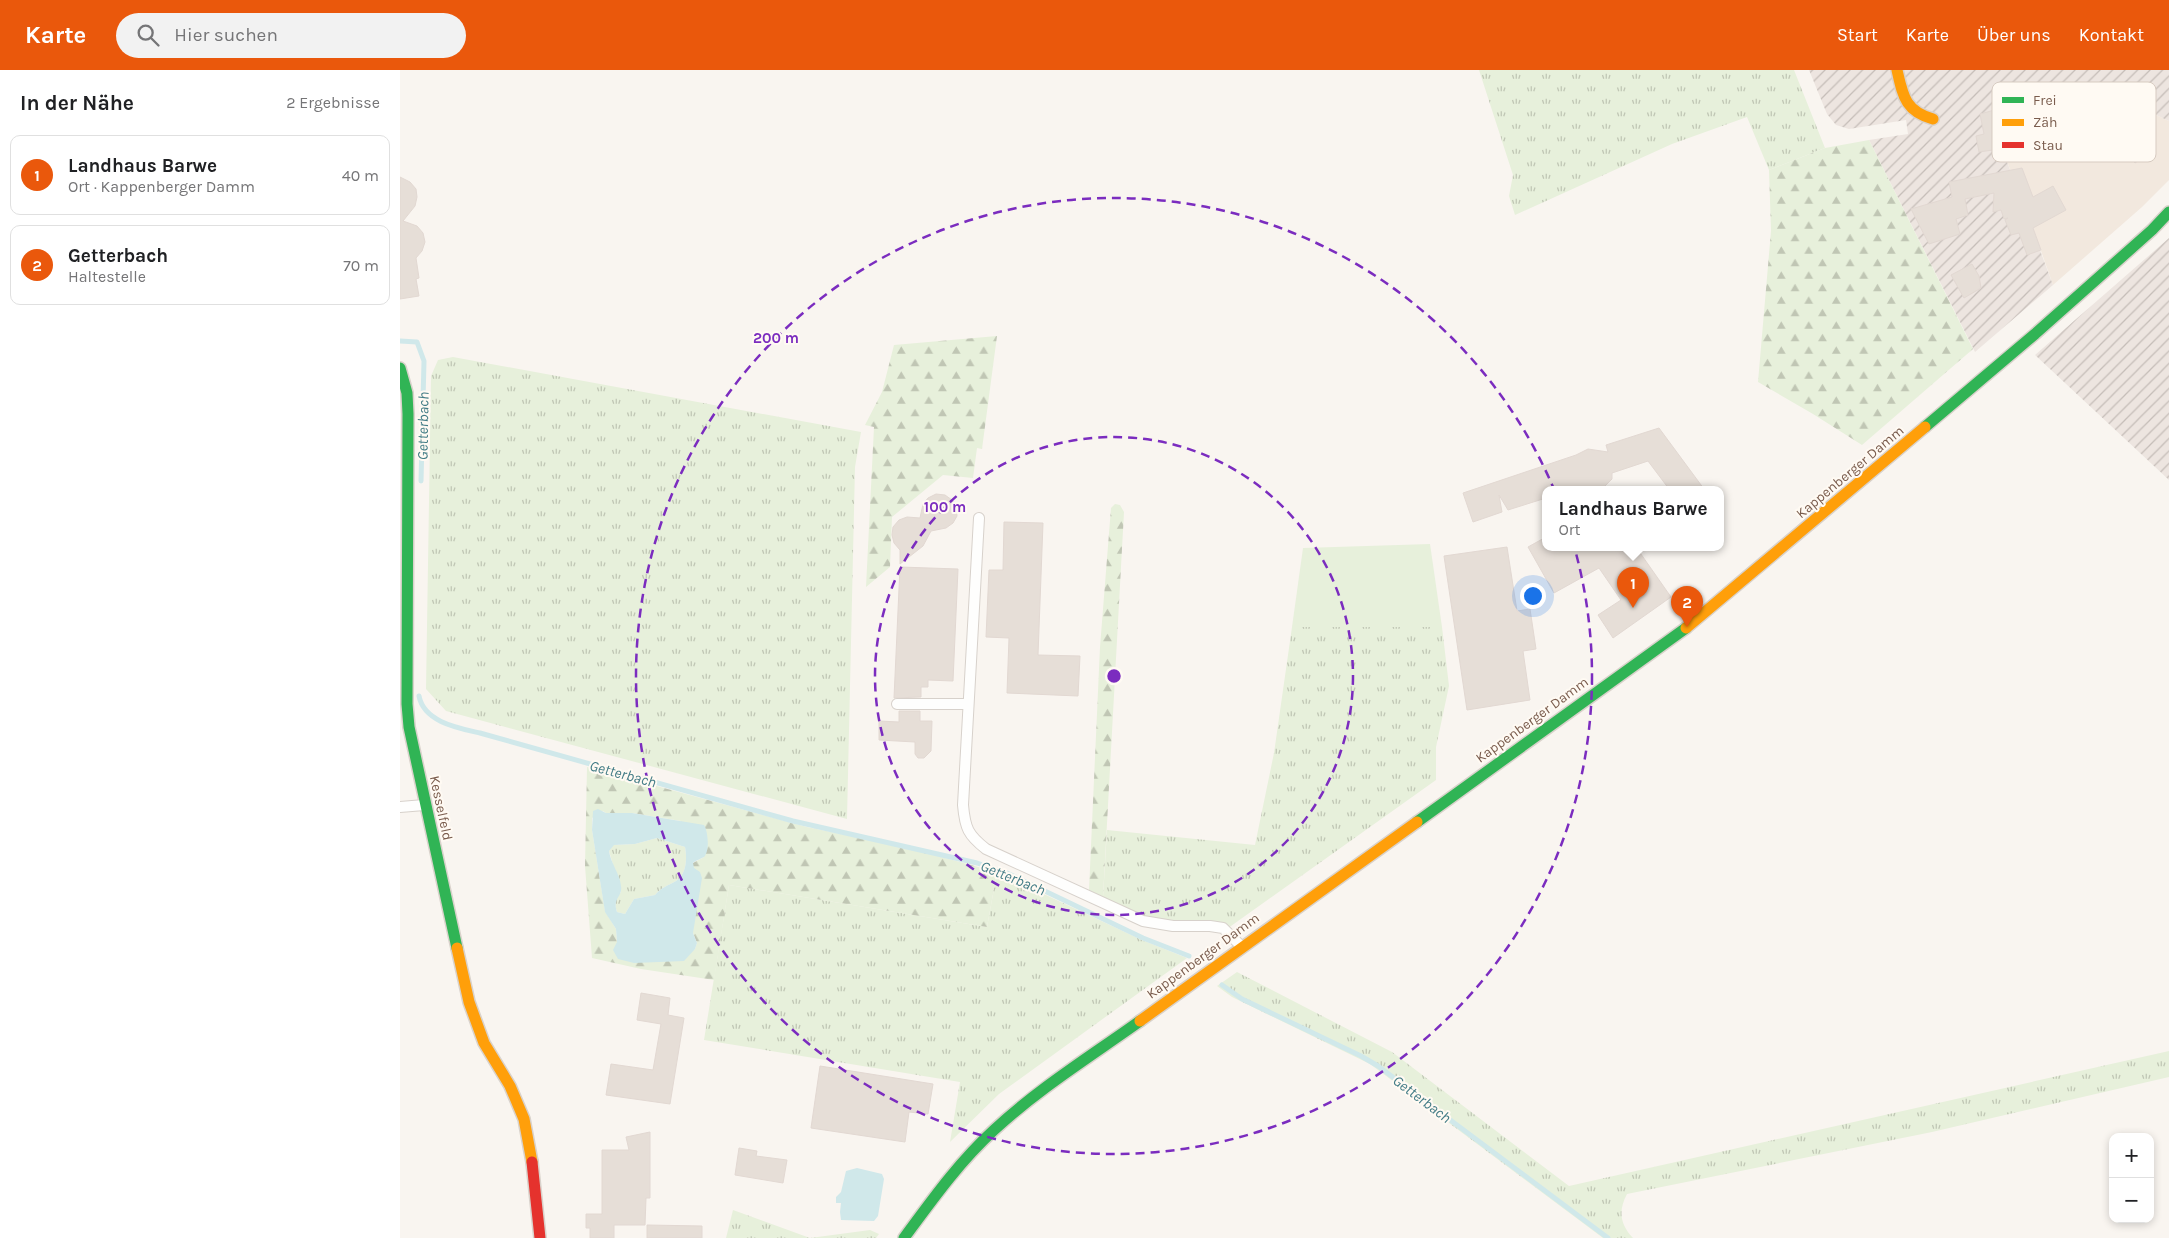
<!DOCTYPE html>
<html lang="de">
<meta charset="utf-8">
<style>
body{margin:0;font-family:Karla,sans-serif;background:#f2f2f2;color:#202124}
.controls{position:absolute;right:15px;bottom:15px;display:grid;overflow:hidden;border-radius:10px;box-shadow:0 2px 8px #0003}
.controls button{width:45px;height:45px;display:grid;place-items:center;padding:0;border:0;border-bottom:1px solid #e0e0e0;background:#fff;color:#202124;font:25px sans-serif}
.you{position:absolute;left:1132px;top:525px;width:18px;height:18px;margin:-12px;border:4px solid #fff;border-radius:50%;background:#1a73e8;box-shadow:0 0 0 8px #1a73e833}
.badge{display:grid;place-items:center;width:32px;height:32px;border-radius:50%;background:#ea580c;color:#fff;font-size:16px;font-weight:700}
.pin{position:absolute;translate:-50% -41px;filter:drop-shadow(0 1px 2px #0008)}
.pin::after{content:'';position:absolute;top:26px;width:18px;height:15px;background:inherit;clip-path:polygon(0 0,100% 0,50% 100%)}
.popup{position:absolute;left:1142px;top:416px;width:182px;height:65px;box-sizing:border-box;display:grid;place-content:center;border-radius:10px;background:#fff;filter:drop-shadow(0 1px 4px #0005);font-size:16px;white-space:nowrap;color:#757577}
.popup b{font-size:19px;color:#202124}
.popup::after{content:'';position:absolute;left:50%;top:100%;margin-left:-10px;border:10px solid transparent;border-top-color:#fff}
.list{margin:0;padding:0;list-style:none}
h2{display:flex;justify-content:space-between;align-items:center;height:65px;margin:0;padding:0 20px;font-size:21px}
h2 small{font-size:16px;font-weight:400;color:#757577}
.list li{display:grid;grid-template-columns:32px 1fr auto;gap:15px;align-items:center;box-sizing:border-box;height:80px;margin:0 10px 10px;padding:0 10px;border:1px solid #e0e0e0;border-radius:10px}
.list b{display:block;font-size:19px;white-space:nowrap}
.list p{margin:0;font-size:16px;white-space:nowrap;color:#757577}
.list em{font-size:16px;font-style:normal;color:#757577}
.icon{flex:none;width:28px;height:28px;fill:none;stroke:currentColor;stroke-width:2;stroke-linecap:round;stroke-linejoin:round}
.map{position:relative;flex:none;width:1769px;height:1168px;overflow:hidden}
header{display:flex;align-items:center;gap:30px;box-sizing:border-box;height:70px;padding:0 25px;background:#ea580c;color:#fff}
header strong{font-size:24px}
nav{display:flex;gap:28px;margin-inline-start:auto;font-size:18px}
.search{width:350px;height:45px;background:#f2f2f2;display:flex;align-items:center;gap:12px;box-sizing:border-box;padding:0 18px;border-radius:28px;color:#757577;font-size:19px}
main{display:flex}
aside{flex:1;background:#fff}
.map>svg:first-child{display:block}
</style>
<header>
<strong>Karte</strong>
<div class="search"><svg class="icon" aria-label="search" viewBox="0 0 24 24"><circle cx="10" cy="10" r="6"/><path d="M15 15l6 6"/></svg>Hier suchen</div>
<nav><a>Start</a><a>Karte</a><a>Über uns</a><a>Kontakt</a></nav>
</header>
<main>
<aside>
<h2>In der Nähe<small>2 Ergebnisse</small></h2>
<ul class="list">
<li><span class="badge">1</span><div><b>Landhaus Barwe</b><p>Ort · Kappenberger Damm</p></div><em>40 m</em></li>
<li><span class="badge">2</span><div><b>Getterbach</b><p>Haltestelle</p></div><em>70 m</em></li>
</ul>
</aside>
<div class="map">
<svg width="1769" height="1168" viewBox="0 0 1769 1168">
<defs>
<pattern id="industrial-furrows" width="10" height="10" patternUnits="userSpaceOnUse" patternTransform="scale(1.25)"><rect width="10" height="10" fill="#ede5e0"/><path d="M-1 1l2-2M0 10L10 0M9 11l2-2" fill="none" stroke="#c5bdb8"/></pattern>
<pattern id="grass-tufts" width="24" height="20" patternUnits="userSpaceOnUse" patternTransform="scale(1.25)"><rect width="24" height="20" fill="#e7f0db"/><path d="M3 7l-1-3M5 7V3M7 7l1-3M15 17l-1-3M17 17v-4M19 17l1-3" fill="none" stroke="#c0c6b4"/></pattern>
<pattern id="forest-firs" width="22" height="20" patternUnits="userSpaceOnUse" patternTransform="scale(1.25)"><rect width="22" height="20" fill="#e7f0db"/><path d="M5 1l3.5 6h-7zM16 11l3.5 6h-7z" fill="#c0c6b4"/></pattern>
</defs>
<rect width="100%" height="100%" fill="#f9f5f0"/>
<path fill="#f2e8de" d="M1724,30l45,21v59l-27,27 -89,78 -20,-57 -27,-69z"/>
<path fill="url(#industrial-furrows)" d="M1409,0h360v51l-45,-21 -118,59 47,126 -78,67 -106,-212 39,-6 -2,-14 -57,9 -13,-4 -9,-11z
M1769,168v242l-134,-125z"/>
<path fill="url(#grass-tufts)" d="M1079,0h315l31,78 -56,22 -22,-53 -75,27 -157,71 -6,-19 4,-21z
M53,287l408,75 -6,35 -8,352 -401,-108 -20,-22 5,-313 7,-16z
M892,557h150l7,59 -13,61v33l-212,151 -70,-11 -51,-23 4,-67 148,15 19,-92z
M257,768l28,9c2,11 2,27 -9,34 -9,5 -14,6 -21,14l-21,4 -9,15 -8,-2c-3,-9 -2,-13 4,-20l-12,-41 4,-6 22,-1z
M597,802l145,68 45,18 -188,136 -49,48 10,-60 -256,-42 25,-155 258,42z
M837,902l155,80 177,134 600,-135v26l-237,55 -305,62c-9,17 -7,30 6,44h-30l-233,-174 -138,-67 -15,-11z
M333,1140l77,28 60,-8 9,4 -3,4h-150z"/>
<path fill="url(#forest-firs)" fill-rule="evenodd" d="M1469,70l104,209 -111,96 -49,-31 -55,-32 13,-151 -2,-61 56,-22z
M597,266l-15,113 -5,-1 -4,30 -30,-3 -51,42 -2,50 -24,20 8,-160 -9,-2 17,-33 12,-47z
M715,434l5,1 4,7 -21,385 -14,-7 11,-243 11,-139z
M187,697l220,60 101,21 89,24 -10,55 -258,-42 -15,95 -73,-11 -49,-11 -7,-92zM203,741l3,2h26l49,8 23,36 -11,6v70l4,10 -2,6 -7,5 -71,-12 -1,-13 -11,-18 -13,-81v-12z"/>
<path fill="#e7f0db" d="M1030,474l12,83h-150l11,-79z"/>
<path fill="#d0e8ea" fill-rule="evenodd" d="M198,739l8,4h26l72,12c4,6 6,26 0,32 -3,2 -8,3 -11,6l1,5 6,4 2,6 -9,55 4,10 -2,6 -11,12 -50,2 -16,-4 -5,-9 4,-8 -1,-13 -11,-17 -13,-82 1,-19zM257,768l28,9c2,11 2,27 -9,34 -9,5 -14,6 -21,14l-21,4 -9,15 -8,-2c-5,-14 6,-15 4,-26 -1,-12 -10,-22 -12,-35l5,-6 21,-1z
M457,1098l25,6 2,5 -6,37 -4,5 -33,-1 -1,-8 1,-9h-5v-6l5,-5 5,-21z"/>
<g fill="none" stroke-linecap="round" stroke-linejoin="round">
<path stroke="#d0e8ea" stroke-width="5" d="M0,271l17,1 7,19 -3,120
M19,626c5,26 39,32 61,37l313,88 184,42 30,10 136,65 46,18
M822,915l20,14 119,57 17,10 230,172"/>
</g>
<path fill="#e6ded7" stroke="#e2d8d2" d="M1616,34l11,41 -48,7 -3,-16 8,-2 -4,-20z
M1730,49l22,32 -17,12 -10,-15 3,-2 -9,-13z
M1622,98l11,29 20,-11 13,24 -33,18 8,22 -14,5 -8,-22 -8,2 -6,-15 3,-2 -4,1 -3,-9 -8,2 1,-19 -29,6 3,16 -12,4 4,15 -31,10 -18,-35 41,-12 -3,-15z
M0,107l10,5 6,7 1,8 -2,9 -12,15 14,5 6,7 2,9 -3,9 -6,7 3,20 -3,1 3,17 -19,3z
M1572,194l7,12 2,12 -17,10 -13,-23z
M1259,358l45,61h-35l-21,-28 -36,12v6l-10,10h-22l-2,-2 -7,2h-25v9l-38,12 -9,-15 3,17 -29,10 -10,-29 113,-38 12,-6 20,3 -2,-7z
M536,424l9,1 7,5 4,7 1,9 -4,7 -7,5 -15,3 -8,15 -23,18v-14l-6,-7 -2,-8 1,-8 6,-7 8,-3 13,1 3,-14 5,-6z
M604,452l39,1 -5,132 42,1 -2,40 -71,-3 2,-55 -23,-1 3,-67h14z
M1146,467v10h90l35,50 -58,41 -15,-23 23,-15 -22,-32 -45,25 -26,-46z
M1107,477l10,64 13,-2 6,40 -13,2 7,49 -63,10 -23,-154z
M500,497l58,2 -5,112 -25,-1v7h-7v10l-27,1z
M499,641h21v10h12l-1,30 -7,7h-6l-3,-4v-12l-36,-2v-19l20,1z
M241,923l29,5 -2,17 16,3 -14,86 -64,-9 5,-31 42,6 8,-46 -24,-4z
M420,996l113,18 -5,30 -19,-2 -4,30 -94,-14z
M250,1062v66h-4l-1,27h-31v13h-24v-10h-4v-14h16v-64h27l-3,-13z
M339,1078l18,3 -1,5 31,4 -4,23 -48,-8z
M247,1155l55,1v12h-55z"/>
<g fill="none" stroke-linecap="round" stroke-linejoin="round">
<defs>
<path id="lane" d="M579,448l-16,287c2,23 5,30 23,44l157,72 30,5h37l13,2 18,18
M497,634h71
M0,737l24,-2"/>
<path id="fast" d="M0,298l7,25 1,21 -1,290 2,23 48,221
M1525,357l110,-93 117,-104 17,-18
M1017,752l269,-194
M504,1168c28,-38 55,-76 90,-108 44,-41 97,-74 146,-109"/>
<path id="slow" d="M1497,0c6,26 8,41 36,49
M1286,558l239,-201
M57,878l12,54 15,41 26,43 14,33 8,43
M740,951l277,-199"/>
<path id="jam" d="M132,1092l8,76"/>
</defs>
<use href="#lane" stroke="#d7d1cb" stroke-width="12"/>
<use href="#fast" stroke="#d9d2cb" stroke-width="14"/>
<use href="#slow" stroke="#d9d2cb" stroke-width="14"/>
<use href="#jam" stroke="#d9d2cb" stroke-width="14"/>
<use href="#lane" stroke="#fefefd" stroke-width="10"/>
<use href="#fast" stroke="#30b455" stroke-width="11"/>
<use href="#slow" stroke="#ff9f0a" stroke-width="11"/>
<use href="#jam" stroke="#e5322d" stroke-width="11"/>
</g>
<g fill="none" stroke="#7b2cbf" stroke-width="2.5" stroke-dasharray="9 6">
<circle cx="714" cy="606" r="239"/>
<circle cx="714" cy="606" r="478"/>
</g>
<g text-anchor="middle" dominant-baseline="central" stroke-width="4" stroke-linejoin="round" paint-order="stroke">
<g font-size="14" fill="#7a5c4d" stroke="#fffaf3">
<text transform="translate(1450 402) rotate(-40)">Kappenberger Damm</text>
<text transform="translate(1132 650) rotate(-36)">Kappenberger Damm</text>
<text transform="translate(41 738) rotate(78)">Kesselfeld</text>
<text transform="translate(803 886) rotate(-36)">Kappenberger Damm</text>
</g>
<g font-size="15" font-style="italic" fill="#437c86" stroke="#fffaf3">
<text transform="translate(23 356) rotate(-89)">Getterbach</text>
<text transform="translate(223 704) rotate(15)">Getterbach</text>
<text transform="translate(613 808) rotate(22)">Getterbach</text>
<text transform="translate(1022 1029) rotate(37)">Getterbach</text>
</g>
</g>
<rect x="1592" y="12" width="164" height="80" rx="8" fill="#fffaf3" stroke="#d7cbc1" stroke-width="1"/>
<rect x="1602" y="27" width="22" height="6" fill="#30b455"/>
<rect x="1602" y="49" width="22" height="7" fill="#ff9f0a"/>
<rect x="1602" y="72" width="22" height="6" fill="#e5322d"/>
<g font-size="14" fill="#7a5c4d">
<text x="1633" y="35">Frei</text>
<text x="1633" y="57">Zäh</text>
<text x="1633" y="80">Stau</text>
</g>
<circle cx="714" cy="606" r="8" fill="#7b2cbf" stroke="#fffaf3" stroke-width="2.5"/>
<g font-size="15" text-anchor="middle" font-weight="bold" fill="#7b2cbf" stroke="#fffaf3" stroke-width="4" stroke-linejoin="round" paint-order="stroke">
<text x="376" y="273">200 m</text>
<text x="545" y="442">100 m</text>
</g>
</svg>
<div class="controls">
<button>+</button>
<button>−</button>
</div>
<div class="you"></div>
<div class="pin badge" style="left:1233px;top:538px">1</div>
<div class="popup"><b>Landhaus Barwe</b>Ort</div>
<div class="pin badge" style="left:1287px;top:557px">2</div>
</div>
</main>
